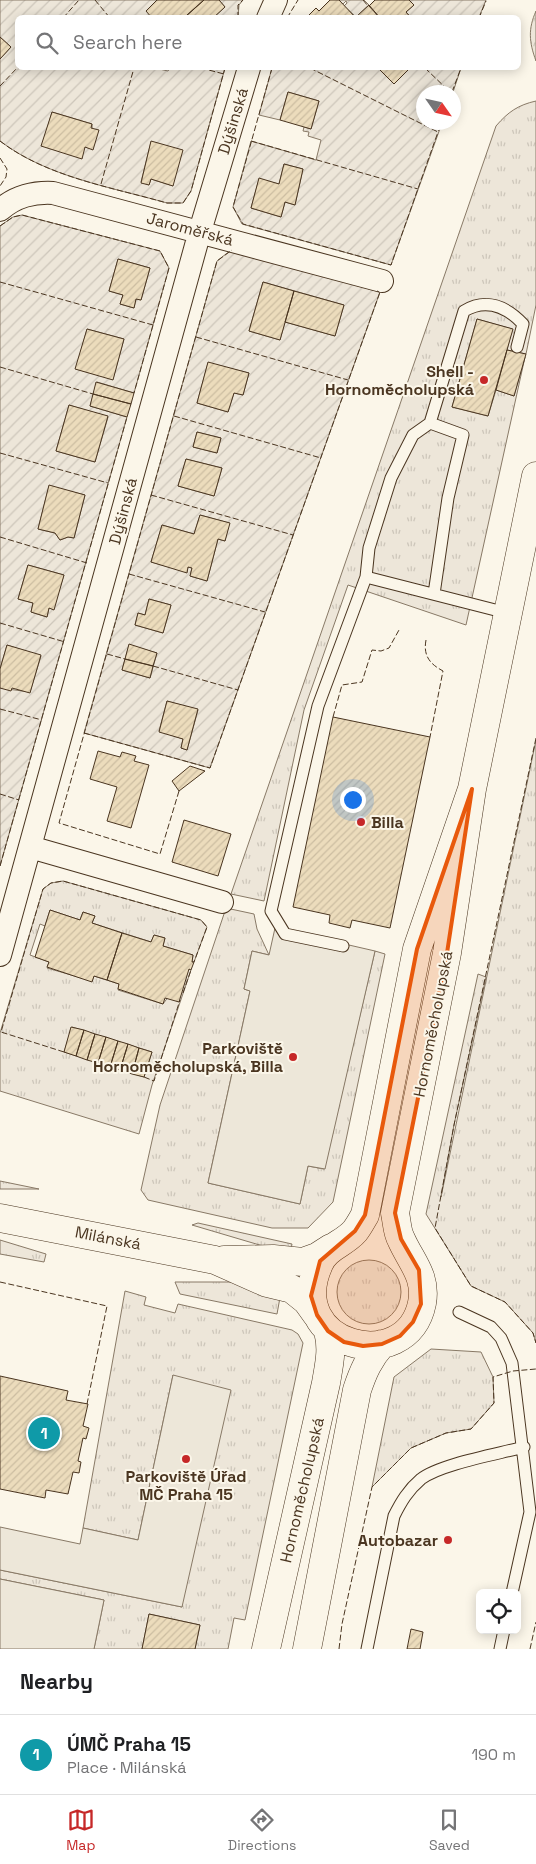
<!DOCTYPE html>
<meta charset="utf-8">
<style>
body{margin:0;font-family:"Space Grotesk",sans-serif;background:#f6f6f6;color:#202124}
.controls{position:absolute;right:15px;bottom:15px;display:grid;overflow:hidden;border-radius:8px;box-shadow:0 2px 12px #0003}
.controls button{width:45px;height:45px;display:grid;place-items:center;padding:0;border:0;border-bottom:1px solid #e0e0e0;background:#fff;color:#202124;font:25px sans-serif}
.compass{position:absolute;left:416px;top:85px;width:45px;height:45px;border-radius:50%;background:#fff;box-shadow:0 2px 12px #0003;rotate:124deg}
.you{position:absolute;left:352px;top:799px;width:18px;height:18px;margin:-12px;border:4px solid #fff;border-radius:50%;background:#1a73e8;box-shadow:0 0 0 8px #1a73e833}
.badge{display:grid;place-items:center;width:32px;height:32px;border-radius:50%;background:#c62828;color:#fff;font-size:16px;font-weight:700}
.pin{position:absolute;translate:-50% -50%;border:2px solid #fff;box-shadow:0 1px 5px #0006}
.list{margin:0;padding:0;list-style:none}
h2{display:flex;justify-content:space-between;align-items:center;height:65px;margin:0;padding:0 20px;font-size:21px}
h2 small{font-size:16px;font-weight:400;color:#757577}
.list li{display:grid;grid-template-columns:32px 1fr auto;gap:15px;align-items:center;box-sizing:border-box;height:80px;padding:0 20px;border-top:1px solid #e0e0e0}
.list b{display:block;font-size:19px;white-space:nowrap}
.list p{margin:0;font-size:16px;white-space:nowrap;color:#757577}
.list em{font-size:16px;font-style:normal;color:#757577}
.icon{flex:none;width:28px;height:28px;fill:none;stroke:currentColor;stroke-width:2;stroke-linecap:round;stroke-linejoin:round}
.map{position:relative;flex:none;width:536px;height:1649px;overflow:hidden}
.search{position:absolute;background:#fff;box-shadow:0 2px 12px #0003;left:15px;right:15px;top:15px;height:55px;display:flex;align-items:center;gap:12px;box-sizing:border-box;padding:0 18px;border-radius:8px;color:#757577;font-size:19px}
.sheet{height:145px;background:#fff}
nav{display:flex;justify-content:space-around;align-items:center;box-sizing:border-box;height:70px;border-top:1px solid #e0e0e0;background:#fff;font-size:14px;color:#757577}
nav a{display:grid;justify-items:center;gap:2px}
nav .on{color:#c62828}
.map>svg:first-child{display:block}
</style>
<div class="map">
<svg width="536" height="1649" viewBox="0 0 536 1649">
<defs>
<pattern id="grass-tufts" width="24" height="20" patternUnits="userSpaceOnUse" patternTransform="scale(1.25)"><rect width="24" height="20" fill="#ede6d9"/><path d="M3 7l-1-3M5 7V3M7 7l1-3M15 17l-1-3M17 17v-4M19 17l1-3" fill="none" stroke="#cdc6ba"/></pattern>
<pattern id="garden-furrows" width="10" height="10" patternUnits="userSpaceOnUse" patternTransform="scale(1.25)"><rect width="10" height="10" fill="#ede6d9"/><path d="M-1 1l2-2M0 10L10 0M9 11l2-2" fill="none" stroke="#cdc6ba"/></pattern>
<pattern id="building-hatch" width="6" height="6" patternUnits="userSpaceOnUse" patternTransform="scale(1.25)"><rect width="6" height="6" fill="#ecdcbc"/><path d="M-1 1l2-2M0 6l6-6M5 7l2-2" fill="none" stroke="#ccbda1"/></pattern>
</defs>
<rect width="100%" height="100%" fill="#fbf6e9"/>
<path fill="url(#grass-tufts)" stroke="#887966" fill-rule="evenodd" d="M536,11v50c-7,-19 -8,-32 0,-50z
M536,101v204l-10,49 -19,-4 5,-21 -35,-10 -25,88 36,9 8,-26 18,6 11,-39 -59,268 -118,-40 -44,125 -40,191 -33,-7 265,-768c12,-14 22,-21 40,-25z
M536,740v603l-3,-10 -28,-31 -34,-16 -45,-72 52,-240 8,3 -32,148 -13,72z
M63,881l138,39 6,7 -13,35h-2l1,-7 -30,-9 2,-8 -11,-3 -3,7 -59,-19 3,-7 -12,-4 -3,8 -30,-10 -5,16 -5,-2 -10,31 19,7 -2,6 45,13 2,-5 25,8 -1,6 45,14 26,-35 2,1 -39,115 -13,49 -139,-43v-58l43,-144 8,-6zM72,1027l80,25 -8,25 -80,-25z
M226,908l28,6 3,15 12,26 -17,-4 -8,38 6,2 -42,192 92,21 8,-38 16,3 51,-218 10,3 -52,248 -25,26h-36l-124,-28 -7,-10 19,-85z
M0,1181l39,8h-39z
M198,1223l94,21 -2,10 -98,-29z
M0,1240l46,14 -2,8 -44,-8z
M337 1292a32 32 0 1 1 64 0a32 32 0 1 1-64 0Z
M175,1282h56l50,10 -4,22 -97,-20z
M125,1291l21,6 -2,8 31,8 3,-9 114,26 6,4 5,9 -58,277 -11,-2 -6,31h-33l5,-24 -51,-11 -7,35h-48l10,-49 -104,-21v-9l182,37 -9,-232 -35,165 -55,-12z
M431,1349l50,3 12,25 1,26 -23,26 -25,4 -35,15 -39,39 22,-110z"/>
<path fill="url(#garden-furrows)" stroke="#887966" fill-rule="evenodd" d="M0,0h157l-5,17 -134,1v50h137l13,3 2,-3h55l-34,123 -8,12h-16c-56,-16 -120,-26 -167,-62v-82l11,-12 -11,-10zM52,112l40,12 1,25 -8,-2 -43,-1zM151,142l22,44 -22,-7 -2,6 -8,-3z
M219,0h24l-4,5 -1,12 -25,1 12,-11z
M339,0h25l5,5 -10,9 2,3h-5l-12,-11 3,-3 -1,-2 -3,3z
M409,0h77l-7,17h-68l-5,-5 8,-7z
M272,68h117l10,10 11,-10h51l-8,24h-29v30l18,1 -51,142 -149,-41 -9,-17 18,-66 65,19 5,-20 -13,-4 1,-4 -6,-1 1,-4 7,2 8,-28 -31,-9 -8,28 -21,-5zM284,164l19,5 -8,36 -10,-3 -4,15 -30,-9 8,-29 20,5z
M22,215l138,36 9,17 -35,125 -37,-11 -7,24 37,11 -127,449v-178l30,4 11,-36 -34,-11 -7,24v-443l13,-9zM118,259l32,9 -9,32 -5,-1 -2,9 -14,-4 3,-9 -14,-4zM87,329l37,10 -11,40 -37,-10zM69,405l39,12 -13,45 -39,-11zM49,486l36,9 -11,43 -6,-1 -8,3 -5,-7 -17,-4zM28,565l36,10 -11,34 -4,-1 -2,9 -16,-5 2,-9 -15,-4z
M231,250l149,42 -170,476 -126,-35 133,-472zM263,282l81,23 -9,31 -50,-14 -5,18 -31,-9zM208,363l41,10 -6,22 -9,-2 -6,19 -31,-9zM197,432l24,6 -4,15 -24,-6zM186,459l36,9 -8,28 -36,-10zM200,515l29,8 -4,18 -7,-2 -11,42 -17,-5 2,-8 -4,-1 -1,5 -36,-10 11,-37 32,9zM149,599l22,6 -8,28 -28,-8 3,-12 7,2zM129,645l28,8 -7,25 -28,-8zM167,701l31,9 -11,40 -6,-2 2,-9 -24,-8z"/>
<path fill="#ede7d9" stroke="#887966" d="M275,928l100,23 -50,218 -17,-3 -8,38 -92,-21 42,-192 -6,-2 8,-38 17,4z
M173,1375l58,15 -49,217 -182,-37v-43l80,17 3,-16 55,12z
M0,1579l104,21 -10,49h-94z"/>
<path fill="url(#building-hatch)" stroke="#4a3520" d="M157,0h47l-20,18h-32l-6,-7z
M204,0h15l6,7 -12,11h-24l-2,-3z
M330,0h9l17,18h-50l10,-10 3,3z
M375,0h34l5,5 -8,7 5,6h-31l-11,-12z
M369,5l11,13h-24v-1z
M0,37l11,10 -11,12z
M381,68h29l-16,16 -15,-15z
M288,92l31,9 -8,28 -31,-9z
M52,112l40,12 -1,4 8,2 -6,20 -8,-3 -3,12 -41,-13z
M151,141l32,9 -10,36 -22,-7 -2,6 -8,-2z
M284,164l19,5 -8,36 -10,-3 -4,15 -30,-9 8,-30 20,6z
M118,259l32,9 -9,32 -5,-1 -2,9 -14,-4 3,-9 -14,-4z
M263,282l31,9 -14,49 -31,-9z
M294,291l50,14 -9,31 -50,-14z
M477,319l36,10 -25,87 -36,-9z
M87,329l37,10 -11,41 -38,-11z
M507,350l19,4 -12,42 -18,-6z
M208,362l41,11 -6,22 -9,-2 -6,19 -31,-9z
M96,382l38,11 -3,11 -38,-10z
M93,394l38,10 -4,13 -37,-11z
M69,405l39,11 -13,46 -39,-11z
M197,432l24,6 -4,15 -24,-6z
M186,459l36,9 -8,28 -36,-10z
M49,485l36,10 -11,43 -6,-1 -8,3 -5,-7 -17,-4z
M200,515l30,8 -5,18 -7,-2 -11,42 -17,-5 2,-8 -4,-1 -1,6 -36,-11 11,-37 32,9z
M28,565l36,10 -10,35 -5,-2 -2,9 -16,-5 2,-9 -15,-4z
M149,599l22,6 -8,28 -28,-8 3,-12 7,2z
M129,644l28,9 -4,13 -28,-7z
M7,645l34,10 -11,38 -18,-5 -1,3 -11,-3v-19z
M125,659l28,7 -3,12 -28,-8z
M167,701l31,8 -11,41 -6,-2 2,-9 -24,-7z
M333,717l97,20 -40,191 -38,-8 -2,8 -21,-5 1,-8 -37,-8z
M98,751l22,6 2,-5 14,4 -2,5 15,4 -18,63 -24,-7 10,-34 -27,-8z
M190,766l15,5 -26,20 -7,-10z
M184,820l47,14 -13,42 -46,-14z
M50,910l30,10 3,-8 12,4 -3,7 30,10 -15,47 -13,-4 -2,6 -45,-15 2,-5 -14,-5z
M122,933l29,9 3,-7 11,3 -2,8 30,9 -1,7h2l-3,8 -2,-1 -10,33 -14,-4 -2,6 -45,-15 1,-5 -12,-4z
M71,1027l13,3 -8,26 -12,-4z
M84,1030l11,4 -8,26 -11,-4z
M95,1034l11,3 -8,26 -11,-3z
M106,1037l12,4 -8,26 -12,-4z
M118,1041l10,3 -8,26 -10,-3z
M128,1044l11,4 -7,26 -12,-4z
M139,1048l13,4 -8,25 -12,-3z
M0,1376l68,15 -2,9 22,4 -5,22 6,2 -3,11 -3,-1 -5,23 3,1 -2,11 -6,-1 -5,22 -22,-4 -1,8 -45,-9z
M149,1614l51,11 -5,24h-53z
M411,1629l12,3 -3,17h-13z"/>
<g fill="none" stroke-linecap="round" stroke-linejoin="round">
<defs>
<path id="lane" d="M430,423l34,-112c22,-13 42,-5 59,13l-6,23
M366,577l3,-29 22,-70 22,-43 17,-12 33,12 -15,63 -14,96
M343,946l-58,-12 -14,-23 47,-205 48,-129 141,36
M459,1312l32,15 10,11 11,25 18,149 -18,81
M367,1649l27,-133c7,-14 14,-26 27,-37 19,-15 77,-25 103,-32
M500,1649l4,-19"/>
<path id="street" d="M268,18l8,-18
M0,210c16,-14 33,-18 53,-17l329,88
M30,847l192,55
M0,955l200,-724 49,-163"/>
<path id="secondary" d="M472,789l-55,160 -52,266c-3,5 -6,11 -10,16 -11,13 -29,16 -36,33 -37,82 88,114 103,39 5,-27 -11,-41 -21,-64 -4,-7 -4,-17 -6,-26l52,-260 25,-164 64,-313
M0,1218l215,42 52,23 25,6 15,12 10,14
M224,1260l49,-1 30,3 14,-5 14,-9
M266,1649l60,-266c3,-18 7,-34 2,-52
M307,1649l50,-259c6,-18 12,-32 25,-46"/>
</defs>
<use href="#lane" stroke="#4a3520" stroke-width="13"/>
<use href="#street" stroke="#4a3520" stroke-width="24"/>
<use href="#secondary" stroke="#4a3520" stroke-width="29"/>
<use href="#lane" stroke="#fbf6e9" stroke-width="11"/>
<use href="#street" stroke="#fbf6e9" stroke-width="22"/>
<use href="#secondary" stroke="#fbf6e9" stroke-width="28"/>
<path stroke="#4a3520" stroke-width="1" stroke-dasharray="6 2.5" stroke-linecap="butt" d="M95,0l15,18
M363,0l5,6
M63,18l16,-18
M238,18v-13l5,-5
M287,18l11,-18
M479,18l7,-17
M201,68l23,6
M272,68l-39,139 10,17 148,41 47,-133
M310,68l128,64 3,-10
M425,68l25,24
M0,86l18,-19
M452,92l9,-24
M0,141c47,36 111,46 167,62h16l8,-12 34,-123
M251,141l167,48
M0,158l7,11 -1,8 -6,9
M101,184l33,-116
M0,226l13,-9 9,-2 138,36 9,17 -35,125
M0,282l153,43
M196,337l152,43
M0,367l93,27
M174,416l147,42
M0,453l108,30
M151,495l142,40
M0,537l87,26
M129,574l136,38
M0,623l65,19
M426,640c-3,16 4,24 17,31l-13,66
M107,654l18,5
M153,666l85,24
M0,709l42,11
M333,717l9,-32 20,-3 10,-32 9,1 8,-3 10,-18
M84,733l126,35 170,-476 -3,-1
M536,738l-82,387 -19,103 36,58 34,16 28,31 3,10
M179,791l-19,63 -101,-31 158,-562 15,-11
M0,794l19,6
M0,866l127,-449
M183,993l8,-23
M64,1052l-63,-20 42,-143 8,-6 12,-2 138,39 6,7 -13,35
M144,1077l10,4 26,-81
M0,1282l107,24 -20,98
M339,1649l3,-25 30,-137 39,-39 35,-15 25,-4 23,-26 -1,-26 20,-6 23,-2
M530,1649l6,-27"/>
</g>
<path fill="#e8590c" fill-opacity="0.2" stroke="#e8590c" stroke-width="4" stroke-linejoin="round" d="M472,789l-25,164 -52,260 6,26 18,31 2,34 -8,18 -13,14 -18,8 -19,2 -19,-4 -16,-11 -11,-16 -6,-19 9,-35 35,-30 10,-16 52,-266z"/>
<g fill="#c62828" stroke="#fbf6e9" stroke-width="2">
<circle cx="484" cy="380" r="5"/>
<circle cx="361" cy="822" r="5"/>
<circle cx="293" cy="1057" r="5"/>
<circle cx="186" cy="1459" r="5"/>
<circle cx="448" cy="1540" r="5"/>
</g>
<g text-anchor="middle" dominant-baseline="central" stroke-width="4" stroke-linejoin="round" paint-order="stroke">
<g font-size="16" fill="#4a3520" stroke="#fbf6e9">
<text transform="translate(233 121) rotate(-73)">Dýšinská</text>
<text transform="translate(190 229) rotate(15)">Jaroměřská</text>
<text transform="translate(123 511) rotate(-75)">Dýšinská</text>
<text transform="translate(433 1024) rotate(-79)">Hornoměcholupská</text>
<text transform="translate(108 1238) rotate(11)">Milánská</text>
<text transform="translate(302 1490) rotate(-77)">Hornoměcholupská</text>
</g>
<g font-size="16" font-weight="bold" fill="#4a3520" stroke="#fbf6e9" text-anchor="end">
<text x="474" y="371">Shell -<tspan x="474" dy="18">Hornoměcholupská</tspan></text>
<text x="371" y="822" text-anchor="start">Billa</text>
<text x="283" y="1048">Parkoviště<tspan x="283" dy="18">Hornoměcholupská, Billa</tspan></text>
<text x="186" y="1476" text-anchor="middle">Parkoviště Úřad<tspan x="186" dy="18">MČ Praha 15</tspan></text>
<text x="438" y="1540">Autobazar</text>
</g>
</g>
</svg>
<div class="controls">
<button><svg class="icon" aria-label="locate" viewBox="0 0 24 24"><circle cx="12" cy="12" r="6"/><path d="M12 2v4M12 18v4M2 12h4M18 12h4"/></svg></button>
</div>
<svg class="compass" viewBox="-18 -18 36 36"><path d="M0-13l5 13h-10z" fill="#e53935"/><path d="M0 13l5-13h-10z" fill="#757577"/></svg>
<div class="you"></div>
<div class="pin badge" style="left:44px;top:1433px;background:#0f9aa8">1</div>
<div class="search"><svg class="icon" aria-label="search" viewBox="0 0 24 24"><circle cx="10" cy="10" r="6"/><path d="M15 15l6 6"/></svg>Search here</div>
</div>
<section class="sheet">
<h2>Nearby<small></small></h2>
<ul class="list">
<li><span class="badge" style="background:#0f9aa8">1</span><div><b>ÚMČ Praha 15</b><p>Place · Milánská</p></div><em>190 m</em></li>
</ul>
</section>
<nav>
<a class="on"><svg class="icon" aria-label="map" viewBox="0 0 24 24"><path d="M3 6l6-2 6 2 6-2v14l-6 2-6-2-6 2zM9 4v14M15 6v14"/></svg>Map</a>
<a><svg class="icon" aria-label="directions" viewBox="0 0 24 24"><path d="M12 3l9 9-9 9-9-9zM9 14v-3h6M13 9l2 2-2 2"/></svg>Directions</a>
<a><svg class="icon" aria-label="saved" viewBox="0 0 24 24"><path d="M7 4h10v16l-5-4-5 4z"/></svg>Saved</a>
</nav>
